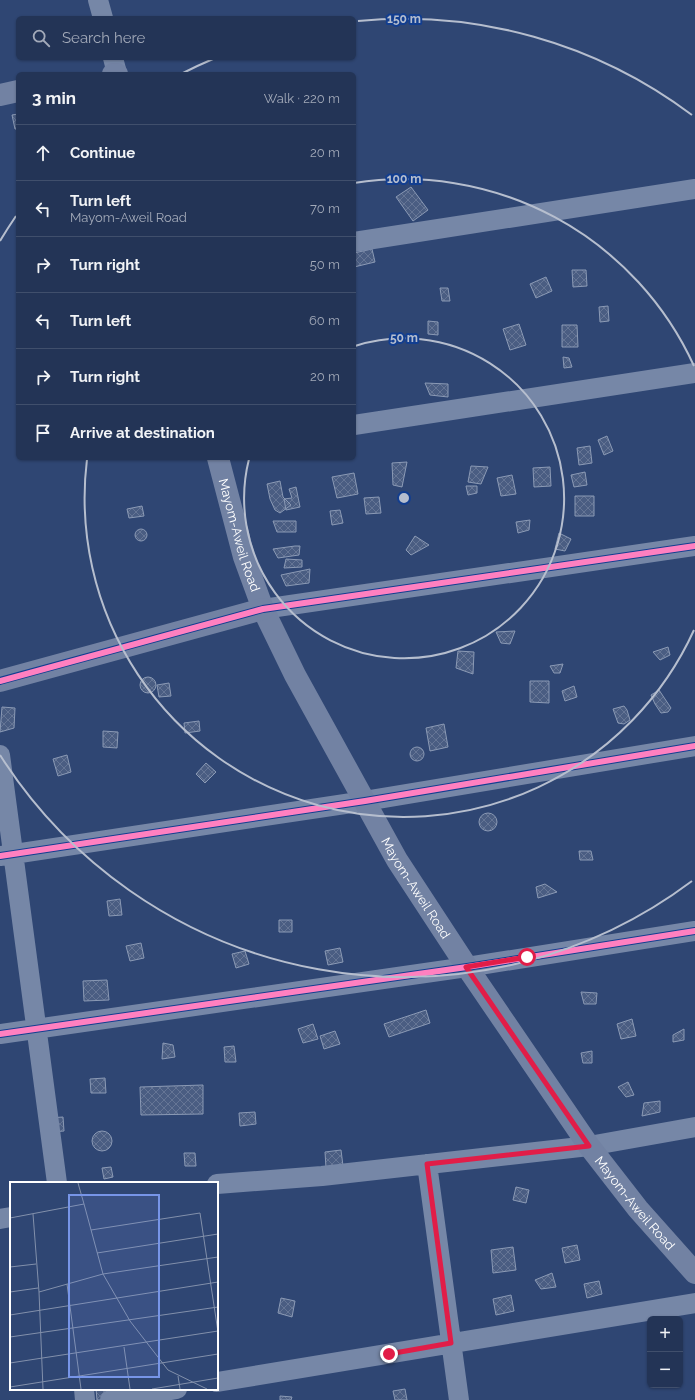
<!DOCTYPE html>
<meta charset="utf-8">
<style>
body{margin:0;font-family:Raleway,sans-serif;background:#2b3c5c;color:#f1f3f6}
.controls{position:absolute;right:12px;bottom:12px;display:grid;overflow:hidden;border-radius:6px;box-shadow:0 1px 3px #0004}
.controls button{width:36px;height:36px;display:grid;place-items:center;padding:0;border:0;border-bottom:1px solid #404f6c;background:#233456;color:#f1f3f6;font:20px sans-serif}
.stop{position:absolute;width:12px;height:12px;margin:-9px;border:3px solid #e11d48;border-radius:50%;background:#fff}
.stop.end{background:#e11d48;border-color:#fff;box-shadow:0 1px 4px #0008}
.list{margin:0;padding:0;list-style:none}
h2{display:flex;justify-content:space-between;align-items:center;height:52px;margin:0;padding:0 16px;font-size:17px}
h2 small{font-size:13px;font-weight:400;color:#a3aab9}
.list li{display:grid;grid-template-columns:26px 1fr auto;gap:12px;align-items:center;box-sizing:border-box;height:56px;padding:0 16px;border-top:1px solid #404f6c}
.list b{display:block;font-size:15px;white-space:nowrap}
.list p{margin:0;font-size:13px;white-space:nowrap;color:#a3aab9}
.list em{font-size:13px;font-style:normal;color:#a3aab9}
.icon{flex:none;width:22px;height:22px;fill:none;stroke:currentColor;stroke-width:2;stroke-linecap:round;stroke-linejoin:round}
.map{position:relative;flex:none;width:695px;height:1400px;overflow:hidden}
.search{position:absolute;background:#233456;box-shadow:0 1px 3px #0004;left:16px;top:16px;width:340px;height:44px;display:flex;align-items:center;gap:10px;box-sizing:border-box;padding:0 14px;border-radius:6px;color:#a3aab9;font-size:15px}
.panel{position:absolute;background:#233456;box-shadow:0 1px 3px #0004;left:16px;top:72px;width:340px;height:388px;border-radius:6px}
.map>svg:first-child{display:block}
</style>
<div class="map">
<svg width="695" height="1400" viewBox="0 0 695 1400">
<defs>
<pattern id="building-cross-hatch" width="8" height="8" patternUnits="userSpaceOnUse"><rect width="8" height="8" fill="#4a5d82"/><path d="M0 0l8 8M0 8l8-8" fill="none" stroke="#657595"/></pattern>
</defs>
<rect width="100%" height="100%" fill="#2f4673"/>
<path fill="url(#building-cross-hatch)" stroke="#8b9ab5" d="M18,114v15h-3l-3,-14z
M411,187l17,23 -15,11 -17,-24z
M372,249l3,13 -21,5v-14z
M572,270h14l1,16 -14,1z
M546,277l6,14 -16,7 -6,-14z
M440,288h8l2,13h-8z
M608,306l1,15 -9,1 -1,-15z
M428,321l10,1v13l-10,-1z
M519,324l7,21 -16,5 -7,-21z
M562,325h15l1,22h-16z
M563,357l6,1 3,9 -8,1z
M425,383l23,1v13l-18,-2z
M607,436l6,15 -9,4 -6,-15z
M590,446l2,17 -13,2 -2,-17z
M407,462l-5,25 -9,-2 -1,-22z
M471,466l17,1 -7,17 -13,-2z
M550,467l1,19 -17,1 -1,-19z
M585,472l2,13 -13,2 -3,-12z
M354,473l4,21 -21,4 -5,-21z
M512,475l4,19 -15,2 -4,-18z
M280,481l3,16 8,8 -11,8 -5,-3 -5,-11 -3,-15z
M466,486h11v7l-9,2z
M296,487l4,20 -14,3 -2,-11 8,-1 -3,-9z
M575,496h19v20h-19z
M379,497l2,16 -15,1 -2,-16z
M142,506l2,10 -15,2 -2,-9z
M340,510l3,13 -11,2 -2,-14z
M530,520l-1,10 -11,3 -2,-11z
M273,521h23v11h-19z
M135 535a6 6 0 1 1 12 0a6 6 0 1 1-12 0Z
M559,533l12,6 -6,12 -10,-2z
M415,536l14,9 -18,10 -5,-5z
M295,546h5l-1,9 -21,3 -5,-9z
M286,559l16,1v7l-18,1z
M310,569l-1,14 -23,3 -5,-11z
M515,631l-5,13 -9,-1 -5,-11z
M668,647l2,8 -10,5 -7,-8z
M458,651l16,1 -1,22 -17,-6z
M563,664l-3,9h-6l-4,-7z
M140 685a8 8 0 1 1 16 0a8 8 0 1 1-16 0Z
M530,681h19v22l-19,-1z
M169,683l2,13 -12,1 -2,-12z
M574,686l3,11 -12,4 -3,-10z
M659,690l12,18 -3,4 -7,1 -6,-9 -4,-9z
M624,706l3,4 3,10 -6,4 -6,-1 -5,-14z
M2,707l13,1 -1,20 -14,4z
M199,721l1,10 -15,2 -1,-10z
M444,724l4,23 -18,4 -4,-23z
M103,731l15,1 -1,16 -14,-1z
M410 754a7 7 0 1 1 14 0a7 7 0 1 1-14 0Z
M67,755l4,17 -13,4 -5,-17z
M206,763l10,9 -11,11 -9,-9z
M479 822a9 9 0 1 1 18 0a9 9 0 1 1-18 0Z
M579,851h12l2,9h-13z
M545,884l12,8 -19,6 -2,-11z
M120,899l2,16 -13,1 -2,-15z
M279,920h13v12h-13z
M141,943l3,15 -14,3 -4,-15z
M340,948l3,14 -15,3 -3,-14z
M245,951l4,13 -13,4 -4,-14z
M107,980l2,20 -25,1 -1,-20z
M581,992l16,1 -1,11h-12z
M426,1010l4,13 -41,14 -5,-13z
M632,1019l4,17 -15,3 -4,-15z
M313,1024l5,15 -15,4 -5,-14z
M684,1029v11l-11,2v-7z
M335,1031l5,13 -16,5 -4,-13z
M163,1043l10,2 2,12 -13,2z
M234,1046l2,16h-11l-1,-15z
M592,1051v12h-9l-2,-10z
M105,1078l1,15h-15l-1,-14z
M628,1082l6,13 -8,2 -8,-10z
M203,1085v29l-62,1 -1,-28z
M660,1101v11l-18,4 2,-13z
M255,1112l1,12 -16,2 -1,-13z
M63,1117l1,14 -13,1 -2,-14z
M92 1141a10 10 0 1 1 20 0a10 10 0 1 1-20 0Z
M341,1150l2,16 -17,2 -1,-16z
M184,1153h11l1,13h-11z
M111,1167l2,10 -9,2 -2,-11z
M516,1187l13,3 -3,13 -13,-3z
M577,1245l3,15 -15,3 -3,-15z
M513,1247l3,23 -23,3 -2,-23z
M552,1273l4,14 -15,2 -6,-9z
M599,1281l3,13 -15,4 -3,-14z
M511,1295l3,16 -18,4 -3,-16z
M281,1298l14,3 -3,16 -14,-4z
M96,1389h31l1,11h-31z
M405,1389l2,11h-12l-2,-9z
M280,1396l12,1 -1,3h-11z"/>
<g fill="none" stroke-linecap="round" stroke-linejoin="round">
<path stroke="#7687a7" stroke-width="20" d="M98,0l5,18
M113,58l4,15
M354,242l341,-53
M354,425l341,-52
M263,609l432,-63
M0,755l57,428
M0,856l365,-55 330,-55
M0,1034l467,-67 228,-36
M427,1164l32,236
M217,1184l105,-8 267,-30 106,-19
M0,1219l11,-2
M217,1382l478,-79
M84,1389l1,11
M110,1400l67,-11"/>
<g stroke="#7282a3" stroke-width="22">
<path d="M113,74h4"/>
<path d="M0,95l18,-4"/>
<path id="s1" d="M218,458l26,99 19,52 32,66 102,185 70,107 122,179 49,63 57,64"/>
<path d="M0,681l263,-72"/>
</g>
<defs>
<path id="cycleway" d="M0,681l263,-72 432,-63
M0,856l365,-55 330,-55
M0,1034l467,-67 228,-36"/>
</defs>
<use href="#cycleway" stroke="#123e90" stroke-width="8"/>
<use href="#cycleway" stroke="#ff80c0" stroke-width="6"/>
</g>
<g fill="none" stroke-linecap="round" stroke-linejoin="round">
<path stroke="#e11d48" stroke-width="5" d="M389,1354l62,-11 -24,-179 162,-18 -123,-179 61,-10"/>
</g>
<g fill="none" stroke="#b6bece" stroke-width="2">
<path d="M355 346A160 160 0 1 1 249 459"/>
<path d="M694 630A319 319 0 0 1 87 459M354 183A319 319 0 0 1 694 366"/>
<path d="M692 881A479 479 0 0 1 0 755M0 241A479 479 0 0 1 16 216M183 73A479 479 0 0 1 213 59M358 21A479 479 0 0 1 692 115"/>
</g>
<g text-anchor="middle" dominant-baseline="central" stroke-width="4" stroke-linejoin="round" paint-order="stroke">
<g font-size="13" fill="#fff" stroke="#123e90">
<text stroke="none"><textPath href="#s1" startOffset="80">Mayom-Aweil Road</textPath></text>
<text stroke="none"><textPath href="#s1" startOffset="476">Mayom-Aweil Road</textPath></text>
<text stroke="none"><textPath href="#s1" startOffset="860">Mayom-Aweil Road</textPath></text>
</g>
</g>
<g transform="translate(10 1182)">
<rect width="208" height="208" fill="#2f4673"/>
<path fill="none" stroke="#8290ab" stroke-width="1" d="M68,1l6,21M23,32l6,78M0,36l74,-14 19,70 27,47 38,49 39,19M81,48l109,-17 18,119M87,71l121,-19M0,85l26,-3M57,102l14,105M0,110l28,-4M0,133l208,-33M0,155l208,-30M114,165l6,42M0,181l208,-32M168,194l2,13M0,205l208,-33M33,207l-4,-97 64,-18 115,-17M142,207l66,-11"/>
<path fill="#7795e8" fill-opacity="0.15" stroke="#7795e8" stroke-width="2" d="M59,13h90v182h-90z"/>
<rect width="208" height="208" fill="none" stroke="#fff" stroke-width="2"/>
</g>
<circle cx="404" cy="498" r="6" fill="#b6bece" stroke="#123e90" stroke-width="2"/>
<g font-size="12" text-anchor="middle" font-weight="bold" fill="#b6bece" stroke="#123e90" stroke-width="4" stroke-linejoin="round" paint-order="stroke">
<text x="404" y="23">150 m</text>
<text x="404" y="183">100 m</text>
<text x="404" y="342">50 m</text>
</g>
</svg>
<div class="controls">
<button>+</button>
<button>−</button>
</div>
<div class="stop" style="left:527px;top:957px"></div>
<div class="stop end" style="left:389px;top:1354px"></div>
<div class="search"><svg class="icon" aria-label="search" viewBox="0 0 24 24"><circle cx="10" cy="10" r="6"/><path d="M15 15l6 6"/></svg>Search here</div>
<section class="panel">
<h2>3 min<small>Walk · 220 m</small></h2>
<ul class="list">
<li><svg class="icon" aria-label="ahead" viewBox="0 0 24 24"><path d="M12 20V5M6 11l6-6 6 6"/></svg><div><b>Continue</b></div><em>20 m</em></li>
<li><svg class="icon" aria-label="left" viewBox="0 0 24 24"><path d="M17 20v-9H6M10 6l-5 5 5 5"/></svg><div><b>Turn left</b><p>Mayom-Aweil Road</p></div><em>70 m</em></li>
<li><svg class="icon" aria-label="right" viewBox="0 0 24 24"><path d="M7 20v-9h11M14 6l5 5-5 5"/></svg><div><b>Turn right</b></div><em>50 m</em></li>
<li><svg class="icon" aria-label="left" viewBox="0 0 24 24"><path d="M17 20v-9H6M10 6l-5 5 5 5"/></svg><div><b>Turn left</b></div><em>60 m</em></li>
<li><svg class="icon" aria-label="right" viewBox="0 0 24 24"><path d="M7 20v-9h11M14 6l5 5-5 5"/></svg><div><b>Turn right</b></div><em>20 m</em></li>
<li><svg class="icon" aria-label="arrive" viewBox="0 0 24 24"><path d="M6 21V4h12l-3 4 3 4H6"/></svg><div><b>Arrive at destination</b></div></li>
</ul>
</section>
</div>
